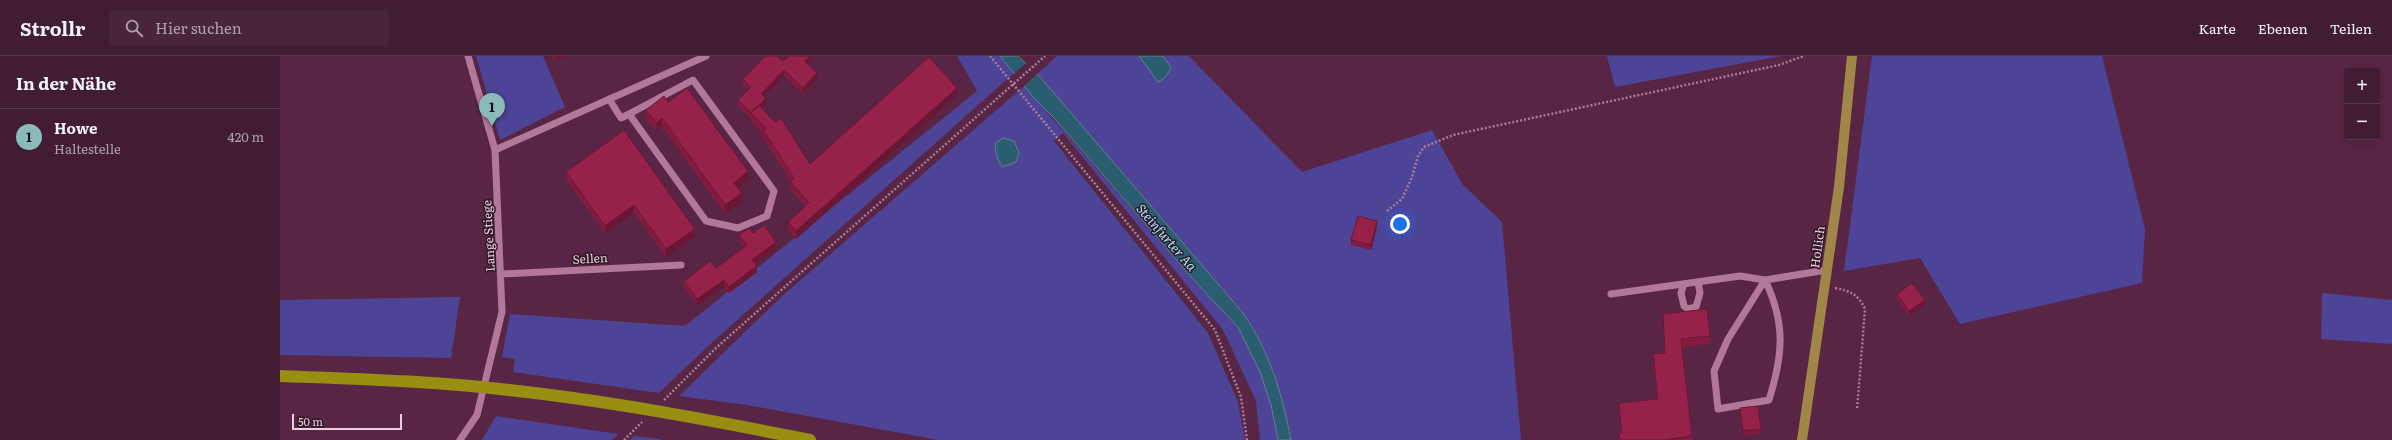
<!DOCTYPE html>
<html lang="de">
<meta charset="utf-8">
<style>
body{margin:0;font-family:Literata,serif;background:#49253b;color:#f1f3f6}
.controls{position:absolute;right:12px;top:12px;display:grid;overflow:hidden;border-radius:4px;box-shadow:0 2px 10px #0003}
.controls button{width:36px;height:36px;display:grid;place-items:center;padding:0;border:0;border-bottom:1px solid #5a3a4e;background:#421c33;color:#f1f3f6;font:20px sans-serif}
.scale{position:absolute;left:12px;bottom:10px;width:110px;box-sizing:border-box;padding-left:4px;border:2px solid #ecccdd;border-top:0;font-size:11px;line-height:14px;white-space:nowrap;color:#ecccdd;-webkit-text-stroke:3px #2f1926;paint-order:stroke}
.you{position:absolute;left:1120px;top:168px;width:14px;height:14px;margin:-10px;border:3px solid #fff;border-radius:50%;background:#1a73e8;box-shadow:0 0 0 6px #1a73e833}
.badge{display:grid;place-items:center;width:26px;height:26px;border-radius:50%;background:#8bbbb9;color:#111;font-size:13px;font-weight:700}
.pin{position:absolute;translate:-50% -33px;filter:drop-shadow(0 1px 2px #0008)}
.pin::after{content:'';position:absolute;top:21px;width:14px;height:12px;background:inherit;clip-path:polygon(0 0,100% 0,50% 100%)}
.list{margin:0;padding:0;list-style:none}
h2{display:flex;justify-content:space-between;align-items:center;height:52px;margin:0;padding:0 16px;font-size:17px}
h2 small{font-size:13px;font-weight:400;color:#aea1ac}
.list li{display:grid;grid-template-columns:26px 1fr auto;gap:12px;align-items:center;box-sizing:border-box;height:56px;padding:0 16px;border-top:1px solid #5a3a4e}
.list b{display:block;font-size:15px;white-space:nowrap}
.list p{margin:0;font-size:13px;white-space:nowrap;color:#aea1ac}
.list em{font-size:13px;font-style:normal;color:#aea1ac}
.icon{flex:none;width:22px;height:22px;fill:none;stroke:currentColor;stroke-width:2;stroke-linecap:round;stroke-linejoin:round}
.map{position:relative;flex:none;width:2112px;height:384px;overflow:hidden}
header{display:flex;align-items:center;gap:24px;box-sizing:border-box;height:56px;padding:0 20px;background:#421c33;border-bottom:1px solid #5a3a4e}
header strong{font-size:19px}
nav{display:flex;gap:22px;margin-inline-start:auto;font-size:14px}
.search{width:280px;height:36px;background:#49253b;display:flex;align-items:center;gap:10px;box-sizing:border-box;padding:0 14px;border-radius:4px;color:#aea1ac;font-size:15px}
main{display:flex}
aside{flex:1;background:#421c33}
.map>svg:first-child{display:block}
</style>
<header>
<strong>Strollr</strong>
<div class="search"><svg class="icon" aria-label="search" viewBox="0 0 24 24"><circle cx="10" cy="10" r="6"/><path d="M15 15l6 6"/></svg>Hier suchen</div>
<nav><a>Karte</a><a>Ebenen</a><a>Teilen</a></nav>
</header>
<main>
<aside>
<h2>In der Nähe<small></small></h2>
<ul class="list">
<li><span class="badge">1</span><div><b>Howe</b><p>Haltestelle</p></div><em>420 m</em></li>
</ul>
</aside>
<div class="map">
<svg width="2112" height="384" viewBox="0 0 2112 384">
<rect width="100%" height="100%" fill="#582644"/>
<path fill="#4d4397" d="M196,0h67l22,51 -65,33z
M677,0h43l14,17 -307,274 -48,46 -146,-21 2,-13 -13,-2 8,-43 175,12 292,-235z
M777,0h82l19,26 13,-15 -8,-11h26l113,116 130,-42 31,55 39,37 19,218h-230c-9,-46 -21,-88 -48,-127l-206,-239z
M1327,0h174l-166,31z
M1592,0h230l43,173 -3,54 -182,41 -40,-66 -76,13z
M744,30l177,202 37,39 22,45 11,33 7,35h-18l-4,-39 -33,-71 -160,-197 -9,8 154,192 30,69 7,38h-306l-192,-35 -68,-9 102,-99z
M2042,237l70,7v44l-71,-5z
M180,241l-9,61 -171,-3v-55z
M216,360l122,18 -6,6h-130z
M354,380l25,3 4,1h-33z"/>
<path fill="#2b5d70" stroke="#657e91" d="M720,0h18l22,21 203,236c27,39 39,81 48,127h-13l-7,-35 -11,-33 -22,-45 -37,-39 -148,-171 -20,-20z
M859,0h24l8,11c-2,6 -7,13 -13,15z
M723,82l11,3 5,12 -3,9 -14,5c-4,-7 -8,-15 -6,-24z"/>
<path fill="#582644" d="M747,6l11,11 -15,14 -10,-12z"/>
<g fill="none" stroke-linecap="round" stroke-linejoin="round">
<path stroke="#a67e95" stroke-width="2.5" stroke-dasharray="2 2" stroke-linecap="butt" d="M710,0l225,274 26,67 6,43
M1107,155l15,-12 10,-22 6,-21 6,-9 29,-12 326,-70 25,-9
M1555,232c15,3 23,6 30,21l-8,101
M384,344l52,-52 329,-292
M344,384l18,-18"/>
<path stroke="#b27898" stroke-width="7" d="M329,43l12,19 8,-4 64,-34 81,111 -7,25 -29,12 -32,-7 -77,-107
M215,94l211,-94
M221,218l180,-9
M1404,228l-3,9 3,13 4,3 8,-2 4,-14 -2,-11
M1331,238l129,-18 25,4c21,44 18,75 4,120l-51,9 -4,-38 14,-32 37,-59 62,-10
M180,384l17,-25 25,-103 -7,-162 -27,-94"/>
<path stroke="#a28548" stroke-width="10" d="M1522,384l37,-253 13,-131"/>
<path stroke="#978e12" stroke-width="12" d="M0,320c76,3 153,5 229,14 101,11 201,30 301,50"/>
</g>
<path fill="#811c40" d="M274,0h12l-10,5z
M502,5l29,1 -3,2 9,15 -14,15 -19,-18 -20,21 2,8 -4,4 48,55 147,-68 -161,143 -8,-9v-8l17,-16 -15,-16v-9l-27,-43v-4l-13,-13v-3l-12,-11v-7l10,-10 -5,-5v-6z
M388,46l80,78 -10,8 4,14 -17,12 -63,-87 -6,4 -10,-13v-8z
M344,74l71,107 -29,20 -32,-44 -29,21 -39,-54v-8z
M1097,170l-6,24 -20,-5v-5z
M473,177l23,16 -21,15 2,8 -28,21 -5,-6 -27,18 -13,-18v-6l32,-13 28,-21 -5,-5v-7z
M1617,238l28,11 -16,11 -12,-17z
M1383,258l47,22v8l-28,3 10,93h-73v-7h2l-2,-22v-8l38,-4 -4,-37v-8l12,-1z
M1460,352l21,21v5l-18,2 -3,-23z"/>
<path fill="#691734" d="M276,0h10l-10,5z
M531,0v6l-6,5v-6z
M504,14v6l-23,24v-6z
M537,17v6l-14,15v-6z
M677,32v8l-161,143v-8z
M486,42v7l-12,12 -2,-3z
M382,62v9l-6,4v-8z
M468,115v9l-14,11v-8z
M462,137v9l-17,12v-9z
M354,149v8l-29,21v-8z
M1097,165v5l-6,24v-5z
M415,173v8l-29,20v-8z
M496,186v7l-24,17v-6z
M477,210v6l-28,21v-6z
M444,224v7l-27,18v-6z
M1645,244v5l-16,11v-5z"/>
<path fill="#96214a" stroke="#691734" d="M485,0h12l5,5 7,-5h22l-6,5 12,12 -14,15 -19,-18 -23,24 5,4 -7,8 -8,7 -13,-13 13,-13 -8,-8z
M649,1l28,31 -161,143 -8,-9 21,-19 -19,-22 4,-3 -31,-48 3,-2 -16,-15 9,-8 16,17 6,-4 29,46z
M407,32l61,83 -14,12 8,10 -17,12 -63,-87 -6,5 -10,-13 18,-14 4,6z
M344,74l71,99 -29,20 -32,-44 -29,21 -39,-54z
M1078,160l19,5 -6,24 -20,-5z
M484,169l12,17 -24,18 5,6 -28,21 -5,-7 -27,19 -13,-18 26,-20 6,7 31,-23 -8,-10 10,-7 4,5z
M1632,227l13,17 -16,11 -12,-17z
M1427,253l3,27 -29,3 11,97 -27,4h-45l-1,-7h3l-3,-30 39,-4 -5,-45 12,-1 -2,-39z
M1478,350l3,23 -18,2 -3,-23z"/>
<g text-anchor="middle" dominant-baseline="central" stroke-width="3" stroke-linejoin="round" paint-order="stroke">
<g font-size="12" fill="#ecccdd" stroke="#2f1926">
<text transform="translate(208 180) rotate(-93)">Lange Stiege</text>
<text transform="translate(1537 191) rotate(-82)">Hollich</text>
<text transform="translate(310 202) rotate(-3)">Sellen</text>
</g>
<g font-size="13" font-style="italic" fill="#a3e3fd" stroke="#2f1926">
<text transform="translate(887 181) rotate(49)">Steinfurter Aa</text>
</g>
</g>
</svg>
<div class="controls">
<button>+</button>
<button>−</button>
</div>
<div class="scale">50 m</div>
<div class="you"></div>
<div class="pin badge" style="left:212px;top:70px">1</div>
</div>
</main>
